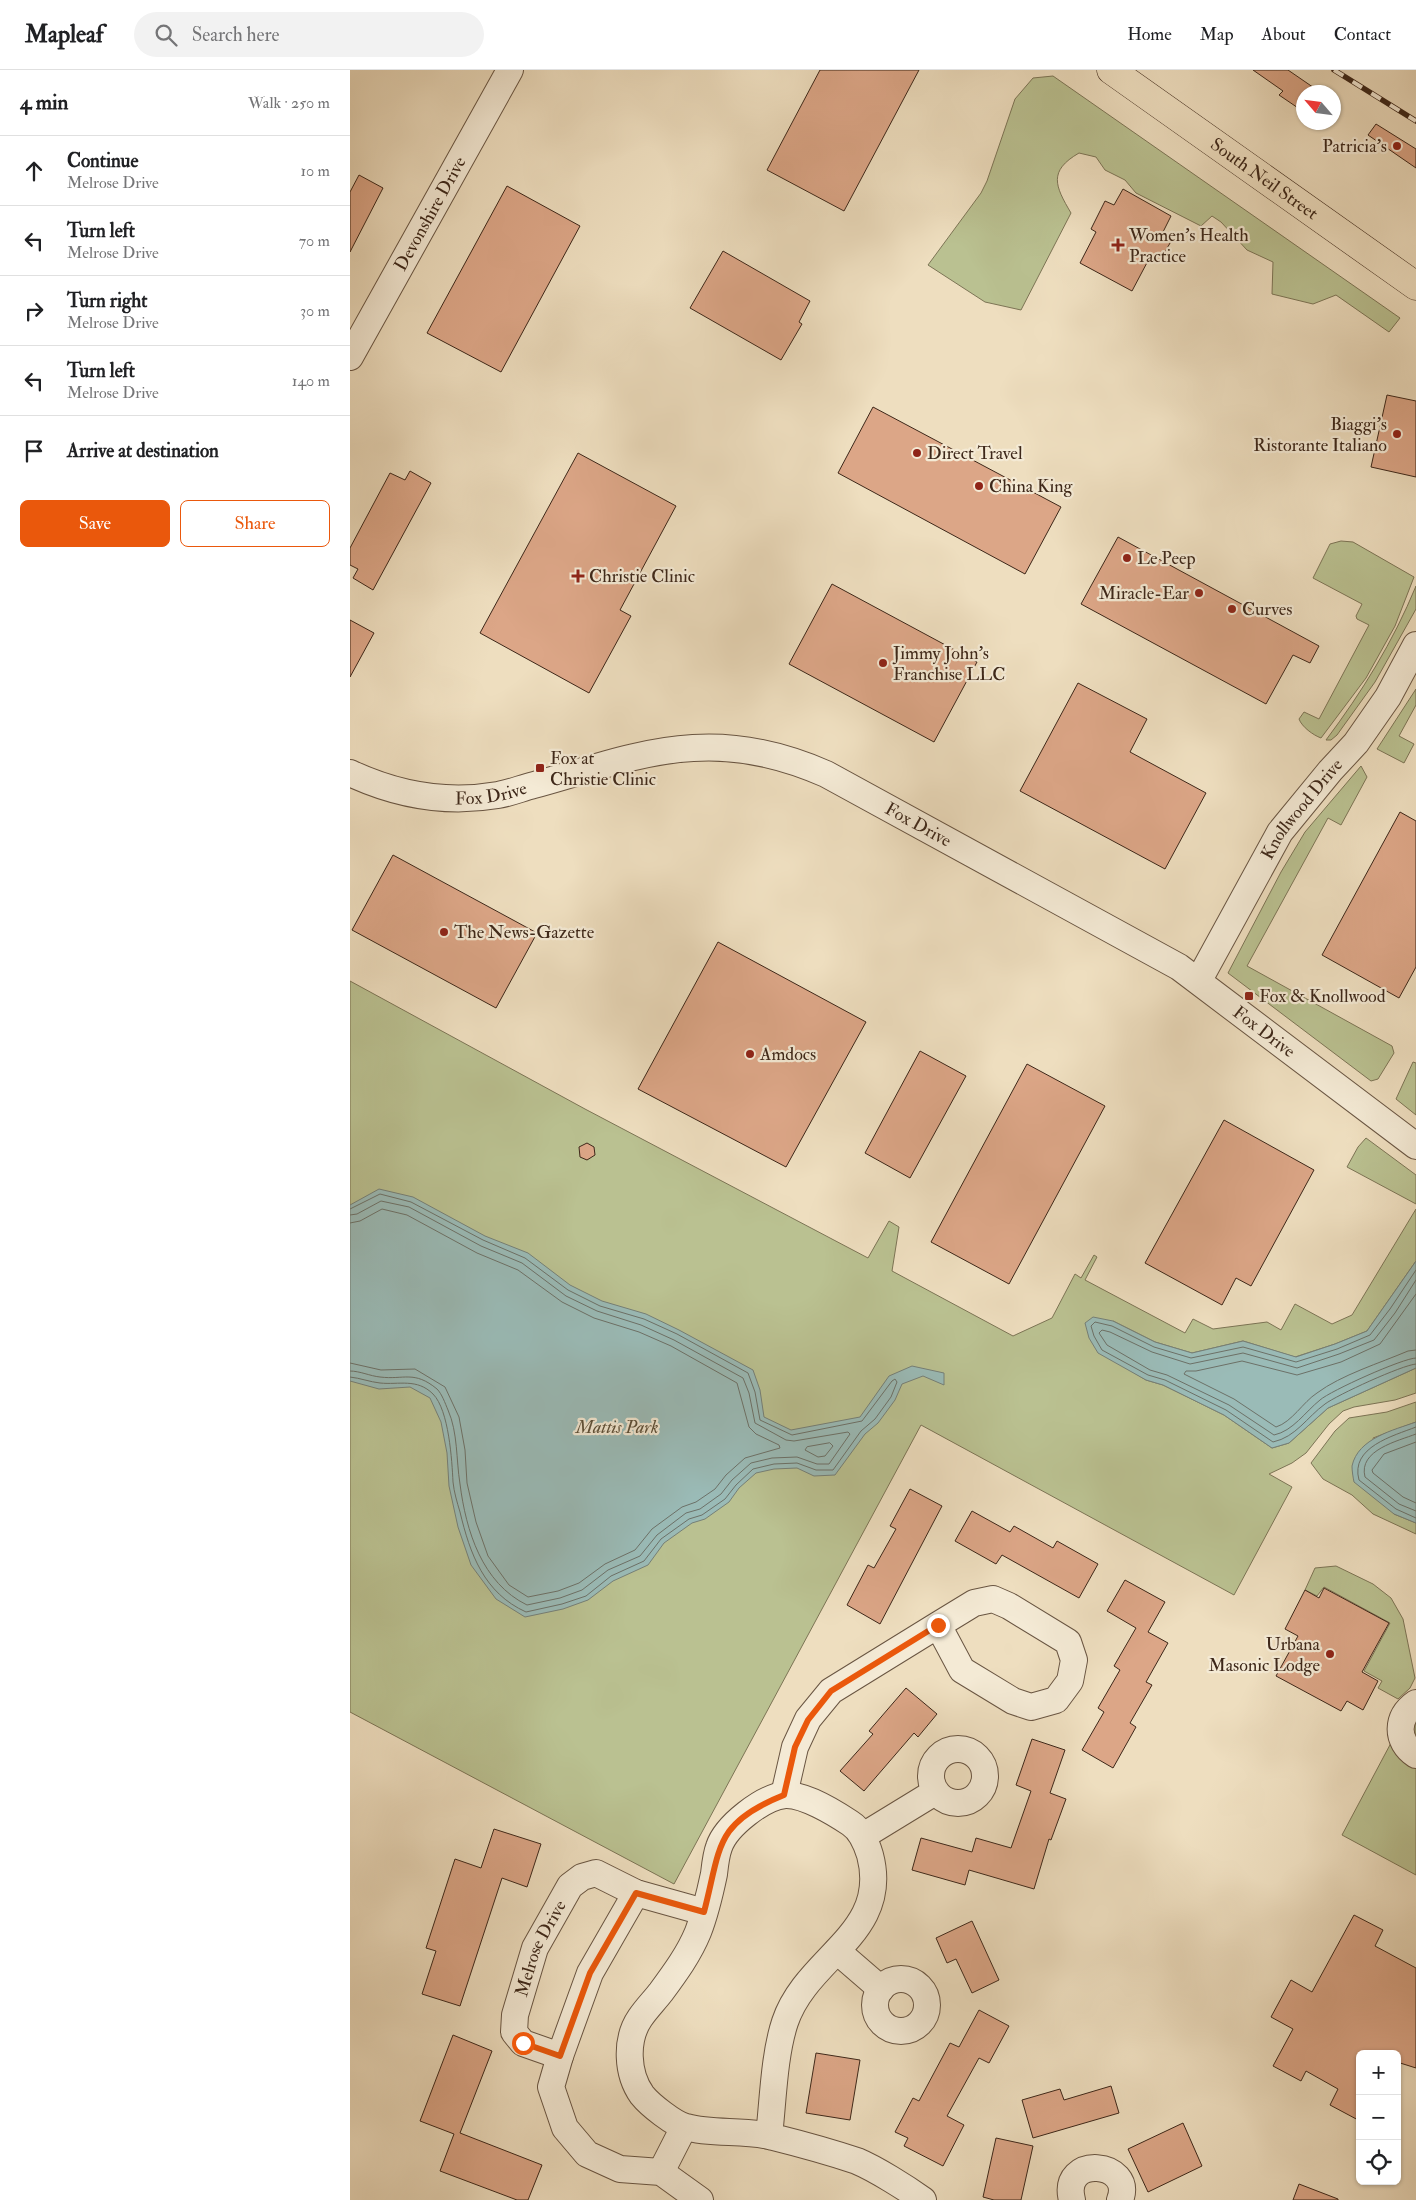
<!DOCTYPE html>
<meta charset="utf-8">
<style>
body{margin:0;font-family:"IM FELL Double Pica",serif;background:#f2f2f2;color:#202124}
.controls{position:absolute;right:15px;bottom:15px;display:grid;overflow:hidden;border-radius:8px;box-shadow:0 1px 4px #0004}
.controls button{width:45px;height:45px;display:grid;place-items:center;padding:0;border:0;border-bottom:1px solid #e0e0e0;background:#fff;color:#202124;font:25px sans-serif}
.compass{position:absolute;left:946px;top:15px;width:45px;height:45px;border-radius:50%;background:#fff;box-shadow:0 1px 4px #0004;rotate:298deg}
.stop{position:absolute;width:15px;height:15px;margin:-11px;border:4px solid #ea580c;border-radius:50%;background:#fff}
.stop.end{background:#ea580c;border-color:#fff;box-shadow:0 1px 5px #0008}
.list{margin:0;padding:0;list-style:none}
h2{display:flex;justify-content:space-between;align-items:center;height:65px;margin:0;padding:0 20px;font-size:21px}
h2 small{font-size:16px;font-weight:400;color:#757577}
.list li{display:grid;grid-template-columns:32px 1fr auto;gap:15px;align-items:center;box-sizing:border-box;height:70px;padding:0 20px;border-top:1px solid #e0e0e0}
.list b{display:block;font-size:19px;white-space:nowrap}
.list p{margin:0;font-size:16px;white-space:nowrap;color:#757577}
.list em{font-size:16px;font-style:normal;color:#757577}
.actions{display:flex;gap:10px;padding:15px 20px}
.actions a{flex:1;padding:11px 0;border:1px solid #ea580c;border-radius:8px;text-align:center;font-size:18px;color:#ea580c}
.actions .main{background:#ea580c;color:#fff}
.icon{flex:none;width:28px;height:28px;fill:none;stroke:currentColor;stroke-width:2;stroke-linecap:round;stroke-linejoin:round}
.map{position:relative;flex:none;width:1066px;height:2130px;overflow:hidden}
header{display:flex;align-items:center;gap:30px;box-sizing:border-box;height:70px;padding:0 25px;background:#fff;border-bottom:1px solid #e0e0e0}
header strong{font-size:24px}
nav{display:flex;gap:28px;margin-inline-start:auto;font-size:18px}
.search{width:350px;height:45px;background:#f2f2f2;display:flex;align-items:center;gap:12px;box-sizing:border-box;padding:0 18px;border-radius:28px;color:#757577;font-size:19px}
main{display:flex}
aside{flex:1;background:#fff}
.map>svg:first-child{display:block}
</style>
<header>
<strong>Mapleaf</strong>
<div class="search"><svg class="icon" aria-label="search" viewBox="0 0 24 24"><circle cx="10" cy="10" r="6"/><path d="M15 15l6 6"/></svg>Search here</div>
<nav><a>Home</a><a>Map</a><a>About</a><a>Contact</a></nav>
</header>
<main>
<aside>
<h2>4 min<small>Walk · 250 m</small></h2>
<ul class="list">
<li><svg class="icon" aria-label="ahead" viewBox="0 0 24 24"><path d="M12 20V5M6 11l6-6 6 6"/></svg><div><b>Continue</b><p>Melrose Drive</p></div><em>10 m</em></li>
<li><svg class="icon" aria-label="left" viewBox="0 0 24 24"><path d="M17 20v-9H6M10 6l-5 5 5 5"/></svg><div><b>Turn left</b><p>Melrose Drive</p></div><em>70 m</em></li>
<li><svg class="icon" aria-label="right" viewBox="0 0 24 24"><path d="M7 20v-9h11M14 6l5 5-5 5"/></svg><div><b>Turn right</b><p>Melrose Drive</p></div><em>30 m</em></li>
<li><svg class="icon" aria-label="left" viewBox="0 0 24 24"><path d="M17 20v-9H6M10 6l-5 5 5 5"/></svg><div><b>Turn left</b><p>Melrose Drive</p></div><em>140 m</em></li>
<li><svg class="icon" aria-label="arrive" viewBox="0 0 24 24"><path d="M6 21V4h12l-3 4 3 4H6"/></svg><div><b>Arrive at destination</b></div></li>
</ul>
<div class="actions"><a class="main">Save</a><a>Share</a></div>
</aside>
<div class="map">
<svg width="1066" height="2130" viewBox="0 0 1066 2130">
<rect width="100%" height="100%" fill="#eedebf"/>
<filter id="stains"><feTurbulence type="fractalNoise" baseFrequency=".004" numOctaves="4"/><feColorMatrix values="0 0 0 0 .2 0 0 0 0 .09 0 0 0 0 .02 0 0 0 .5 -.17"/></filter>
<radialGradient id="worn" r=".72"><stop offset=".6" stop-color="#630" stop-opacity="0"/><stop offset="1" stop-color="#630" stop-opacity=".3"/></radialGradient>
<path fill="#bac191" stroke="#7c7455" d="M703,6l347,242 -11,14 -53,-37 -23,9 -41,-10 1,-32 -26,-12 -26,-28 -9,-6 -11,10 -65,-33 -11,-13 -20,-10 -9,-13 -17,-4c-31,18 -24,33 -8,60l-50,97 -36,-8 -57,-37 53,-72 6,-12 28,-82 18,-21z
M991,471l12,1 61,35 -19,49 -29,52 -45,60c-8,-3 -19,-11 -22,-19l5,-7 15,7 50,-94 -12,-6 -1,-3 6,-12 -49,-26 17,-34z
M1066,516v23l-41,73 -38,53 -6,5h-5c36,-48 67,-98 90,-154z
M1066,619v16l-17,31 15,8 -10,19 -27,-14z
M1011,696l6,11 -26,48 -13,-7 -81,148 145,80 2,7 -16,26 -7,2 -143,-108 53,-101 24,-40z
M0,911l235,128 283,149 21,-37 10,6 -7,44 121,65 39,-18 23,-44 6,4 13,-23 3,2 -12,23 100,53 8,-14 20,10 54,-7 14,8 14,-26 37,20 20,-9 64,-106v52l-49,70 -32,13 -40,13 -52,-16 -51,12 -37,-11 -42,-21 10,45 23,14 17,5 61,30 48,33 17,-5 39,-35 88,-40v25l-21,7 -41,7 -11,4 -14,13 -23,29 -14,10 -23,11 23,13 -58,108 -313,-170 -247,459 -324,-172z
M1063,992l3,1v52l-20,-16z
M1016,1068l50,37v29l-69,-37 11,-20z
M1066,1332v20l-43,16 21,76 22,9v11l-43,-20 -21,-19 -29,-16 -12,-16 24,-32 14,-13 38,-6z
M986,1496l37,18 18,14 12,21 12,59 -5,10 -12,11 -20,-11 4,-7 -18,-10 26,-48 -66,-36 -7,9 -12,-6 10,-22z
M1066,1626v179l-74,-40z"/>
<path fill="#9abbb7" stroke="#758078" d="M29,1119l34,8 72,39 43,17 42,32 32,16 44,13 33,16 74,40 7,20 4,27 27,13 69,-13 29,-41 23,-10 32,7v12l-21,-9 -21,8 -7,16 -17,23 -13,11 -30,41 -21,1 -17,-8 -23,1 -18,4 -17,15 -10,14 -24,17 -13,4 -28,20 -16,22 -35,16 -25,19 -25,9 -38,8 -29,-18 -25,-34 -13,-38 -9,-41 -2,-33 -6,-31 -11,-24 -20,-11 -31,2 -29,-8v-176z
M1066,1191v107l-88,40 -39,35 -17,5 -48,-33 -61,-30 -17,-5 -48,-27 -9,-15 -4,-15 8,-6 20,4 42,21 37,11 51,-12 53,16 39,-13 32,-13z
M1066,1352v101l-22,-9 -40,-32c-1,-5 -2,-11 -2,-16 6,-28 42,-36 64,-44z"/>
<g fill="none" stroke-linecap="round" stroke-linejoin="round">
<path stroke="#6c7168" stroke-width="1" d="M0,1139l30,-15 31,8 72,38 42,18 43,32 32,16 44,13 33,15 71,39 7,19 5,28 32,15 70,-14 30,-40 3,-2 2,3 -6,15 -16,22 -14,12 -28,39h-17l-19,-7 -23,1 -21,5 -17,16 -11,14 -23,16 -13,4 -28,20 -17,22 -33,15 -25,20 -24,8 -36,8c-42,-19 -56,-58 -66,-100 -3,-10 -6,-20 -7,-30 -1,-21 -4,-72 -20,-88 -16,-16 -34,-9 -53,-11 -10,-1 -20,-5 -30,-6
M0,1145l7,-1 24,-13 28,6 72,39 41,17 44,33 31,15 44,14 33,15 69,38 6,15 6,30 31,17 8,1 54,-9 2,2 -21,30h-12l-20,-7 -25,1 -21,5 -19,17 -11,14 -21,15 -14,4 -29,22 -17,21 -32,14 -26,20 -22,8 -33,7c-45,-22 -61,-74 -67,-121 -4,-25 -2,-51 -12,-74 -3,-7 -6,-16 -11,-21 -23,-19 -33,-9 -57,-12 -10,-1 -20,-6 -30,-6
M0,1153l10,-2 22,-12 25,6 70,38 41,17 44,32 32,16 45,14 32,14 66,37 12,44 7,7 23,11 1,3 -35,10 -19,17 -11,14 -19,13 -14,5 -30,22 -17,21 -30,14 -26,19 -21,8 -30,6 -19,-12 -21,-29 -12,-34 -9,-39 -2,-33 -6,-33 -14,-30 -30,-18 -34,1 -31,-7
M1066,1200l-26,39 -20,26 -33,14 -41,13 -53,-15 -52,11 -37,-11 -42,-21 -17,-4 -4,4 3,10 8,14 46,25 17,5 61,30 47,32c23,-5 34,-25 52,-38 12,-9 77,-39 91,-40
M1066,1210l-21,33 -21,27 -35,14 -42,14 -54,-15 -53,11 -38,-12 -42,-20 -8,-2 -3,3 8,12 43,25 17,5 62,30 45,30c19,-4 31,-23 46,-35 10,-9 83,-42 96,-42
M1066,1224l-36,50 -39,18 -44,13 -55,-14 -46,10h-10l-2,3 50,25 42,28c16,-5 27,-25 41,-34 24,-18 63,-30 91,-42l8,-1
M1066,1357c-23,9 -66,20 -57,53l37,29 20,9
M1066,1364c-18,7 -58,16 -51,43l34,27 17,7
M1066,1372l-32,12 -12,16 1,3 30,24 13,6
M480,1373l3,3 -8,10 -7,1 -13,-7 2,-3z"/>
</g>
<path fill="#dca687" stroke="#3d2719" d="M470,0h99l-75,141 -77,-41z
M903,0h35l32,22h-16v20l-25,-17 4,-4z
M1026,54l40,25v19l-48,-33z
M9,105l24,13 -33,64v-60z
M157,116l73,40 -79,146 -74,-39z
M773,119l48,27 -8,16 10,6 -14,24 -9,-5 -18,34 -52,-28 16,-31 -5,-3 14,-28 9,4z
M373,181l87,50 -11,21 3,2 -21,36 -91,-52z
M1037,325l29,6v76l-45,-10z
M523,337l188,100 -36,67 -187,-101z
M228,383l98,53 -56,104 11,6 -42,77 -109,-60z
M60,401l21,12 -58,107 -20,-12 5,-9 -8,-4v-17l40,-75 15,7z
M768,467l201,109 -9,17 -17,-8 -27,49 -185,-100z
M482,514l145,78 -43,80 -145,-78z
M0,550l24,13 -24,44z
M728,613l69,36 -17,33 76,41 -41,76 -145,-78z
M1050,742l16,9v146l-17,31 -77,-43z
M43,785l144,78 -41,75 -144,-78z
M368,872l148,80 -80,145 -148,-78z
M570,981l46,25 -56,102 -45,-25z
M677,994l78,42 -96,178 -78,-42z
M874,1050l90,50 -63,116 -15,-8 -14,27 -77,-42z
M237,1073l7,4 1,8 -8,5 -7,-3 -1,-10z
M560,1419l32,17 -62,118 -33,-19 21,-40 6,3 22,-39 -6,-3z
M622,1441l38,21 4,-6 39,22 4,-7 41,23 -19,34 -77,-43 -6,9 -41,-23z
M775,1510l40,22 -17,30 20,11 -22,39 6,3 -22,38 6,4 -23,41 -31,-18 22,-38 -6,-4 22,-38 -6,-4 22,-38 -29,-17z
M974,1518l65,35 -27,49 16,9 -15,29 -16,-9 -6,10 -65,-35 22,-40 -13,-7 20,-39 14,8z
M556,1618l31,26 -19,23 -4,-4 -50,58 -24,-20 33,-37 -4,-3z
M682,1669l33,11 -15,43 16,6 -15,41 -2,-1 -15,50 -65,-19 -4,15 -53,-15 9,-32 51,14 4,-14 35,10 20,-57 -15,-6z
M144,1759l47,15 -14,43 -25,-9 -42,128 -38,-12 14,-43 -10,-3 29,-89 26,9z
M1004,1845l29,15 -8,16 41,22v100l-19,-6v-8h-37v67l-30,-16 8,-16 -32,-18 -5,10 -28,-15 20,-37 -22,-12 20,-37 21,12z
M622,1851l27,59 -27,13 -16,-34 -9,4 -11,-25z
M629,1940l30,16 -20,37 -10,-5 -32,58 17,9 -21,41 -39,-20 4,-8 -13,-6 18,-34 6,3 31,-58 9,4z
M103,1965l39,16 -32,82 82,32 -14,35h-11l-77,-29 14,-37 -34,-13z
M466,1983l44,7 -10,60 -44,-7z
M761,2016l8,27 -86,25 -11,-38 38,-11 4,11z
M833,2053l19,43 -54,26 -20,-43z
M646,2068l37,8 -12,54h-27l-11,-3z
M949,2114l39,15v1h-45z"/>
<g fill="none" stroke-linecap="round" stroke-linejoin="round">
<defs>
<g id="minor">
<path id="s1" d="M0,287l160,-287"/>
<path id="s2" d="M0,703c47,22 96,31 148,22 12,-2 24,-7 36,-10 52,-14 105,-34 159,-37 45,-3 92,8 133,26l353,193 237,179"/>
<path id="s3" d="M849,910l81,-148 50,-61 26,-28 32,-46 28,-52"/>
<path d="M1066,1633c-20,14 -21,38 0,52"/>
<circle cx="608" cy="1706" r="27"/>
<path d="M434,1725l11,-48 13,-28 23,-28 107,-66 36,-22 19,-4 16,7 59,36 6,18 -4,21 -14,19 -25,7 -18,-6 -51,-31 -24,-45"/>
<path d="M513,1766l72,-44"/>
<path d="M286,1823l-46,80 -30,83 -9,31 14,41 22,26 33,15 41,3 39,28"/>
<path d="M487,1881l44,38"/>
<circle cx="551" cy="1935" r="26"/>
<path id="s4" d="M210,1986l-37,-13 -9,-11 1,-17 20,-67 35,-62 12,-9 14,-4 40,20 68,19"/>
<path d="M419,2066c4,-35 5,-81 16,-114 22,-66 106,-88 85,-167 -4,-13 -9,-25 -20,-32 -15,-10 -46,-29 -65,-28 -22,2 -59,31 -66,52 -3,8 -4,18 -5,27 -4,19 -9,40 -16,58 -9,22 -23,41 -37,60 -7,9 -15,17 -21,26 -15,22 -13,56 2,77 8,10 32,29 44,32 26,8 60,2 87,10 28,7 57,15 84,24 19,8 49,27 66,39"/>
<path d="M311,2102l23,-45"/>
<path d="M722,2130c-12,-46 63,-39 48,0"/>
</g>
<g id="major">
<path id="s5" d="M761,0l305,216"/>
</g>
</defs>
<use href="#minor" stroke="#695542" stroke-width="28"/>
<use href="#major" stroke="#3d2719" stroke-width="29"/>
<use href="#minor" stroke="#f4ead5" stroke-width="26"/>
<use href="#major" stroke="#eedebf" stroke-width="28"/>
<defs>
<path id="rail" d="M984,0l82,51"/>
</defs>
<use href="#rail" stroke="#3d2719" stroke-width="5.5"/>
<use href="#rail" stroke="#f4ead5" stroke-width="4" stroke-dasharray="11" stroke-linecap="butt"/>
</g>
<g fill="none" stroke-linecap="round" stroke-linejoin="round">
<path stroke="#ea580c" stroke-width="6" d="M173,1973l37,13 30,-83 46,-80 68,19c17,-65 10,-89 80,-117l11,-48 13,-27 23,-29 107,-66"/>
</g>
<g fill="#8f2418" stroke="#f4ead5" stroke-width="2">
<circle cx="1047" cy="76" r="5"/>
<path d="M765.5 167.5h5v5h5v5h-5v5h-5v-5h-5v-5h5z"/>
<circle cx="1047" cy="364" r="5"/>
<circle cx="567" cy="383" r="5"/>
<circle cx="629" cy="416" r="5"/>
<circle cx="777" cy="488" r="5"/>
<path d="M225.5 498.5h5v5h5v5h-5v5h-5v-5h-5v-5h5z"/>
<circle cx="849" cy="523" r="5"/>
<circle cx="882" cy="539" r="5"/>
<circle cx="533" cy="593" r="5"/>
<rect x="185" y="693" width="10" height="10" rx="2.5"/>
<circle cx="94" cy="862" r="5"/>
<rect x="894" y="921" width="10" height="10" rx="2.5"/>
<circle cx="400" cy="984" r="5"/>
<circle cx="980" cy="1584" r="5"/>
</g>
<g text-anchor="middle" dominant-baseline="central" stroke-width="4.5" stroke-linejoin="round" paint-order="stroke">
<g font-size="18" fill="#3d2719" stroke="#f4ead5" text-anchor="start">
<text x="1037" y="76" text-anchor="end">Patricia's</text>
<text x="779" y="165">Women's Health<tspan x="779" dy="21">Practice</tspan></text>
<text x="1037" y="354" text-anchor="end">Biaggi's<tspan x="1037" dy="21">Ristorante Italiano</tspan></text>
<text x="577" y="383">Direct Travel</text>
<text x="639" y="416">China King</text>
<text x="787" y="488">Le Peep</text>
<text x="239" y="506">Christie Clinic</text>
<text x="839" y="523" text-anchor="end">Miracle-Ear</text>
<text x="892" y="539">Curves</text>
<text x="543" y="583">Jimmy John's<tspan x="543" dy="21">Franchise LLC</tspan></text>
<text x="200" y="688">Fox at<tspan x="200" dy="21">Christie Clinic</tspan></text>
<text x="104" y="862">The News-Gazette</text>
<text x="909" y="926">Fox &amp; Knollwood</text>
<text x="410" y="984">Amdocs</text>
<text x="970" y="1574" text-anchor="end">Urbana<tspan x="970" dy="21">Masonic Lodge</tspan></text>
</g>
<g font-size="18" fill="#3d2719" stroke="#f4ead5">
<text stroke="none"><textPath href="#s5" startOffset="188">South Neil Street</textPath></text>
<text stroke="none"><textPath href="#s1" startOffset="164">Devonshire Drive</textPath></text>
<text stroke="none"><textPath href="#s2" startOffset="145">Fox Drive</textPath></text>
<text stroke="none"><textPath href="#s3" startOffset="200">Knollwood Drive</textPath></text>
<text stroke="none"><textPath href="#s2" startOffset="595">Fox Drive</textPath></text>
<text stroke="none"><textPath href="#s2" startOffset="999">Fox Drive</textPath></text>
<text stroke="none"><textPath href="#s4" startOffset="142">Melrose Drive</textPath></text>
</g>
<g font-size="18" font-style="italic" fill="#5c4e37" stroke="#f4ead5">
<text x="267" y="1357">Mattis Park</text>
</g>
</g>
<rect width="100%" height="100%" filter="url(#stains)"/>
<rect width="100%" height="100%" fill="url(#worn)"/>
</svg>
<div class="controls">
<button>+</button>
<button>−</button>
<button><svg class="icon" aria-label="locate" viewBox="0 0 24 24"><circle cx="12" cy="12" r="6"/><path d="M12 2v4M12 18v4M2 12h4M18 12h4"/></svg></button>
</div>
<svg class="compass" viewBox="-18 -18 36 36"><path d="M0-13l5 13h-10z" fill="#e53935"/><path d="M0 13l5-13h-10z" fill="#757577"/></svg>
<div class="stop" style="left:173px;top:1973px"></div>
<div class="stop end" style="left:588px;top:1555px"></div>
</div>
</main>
